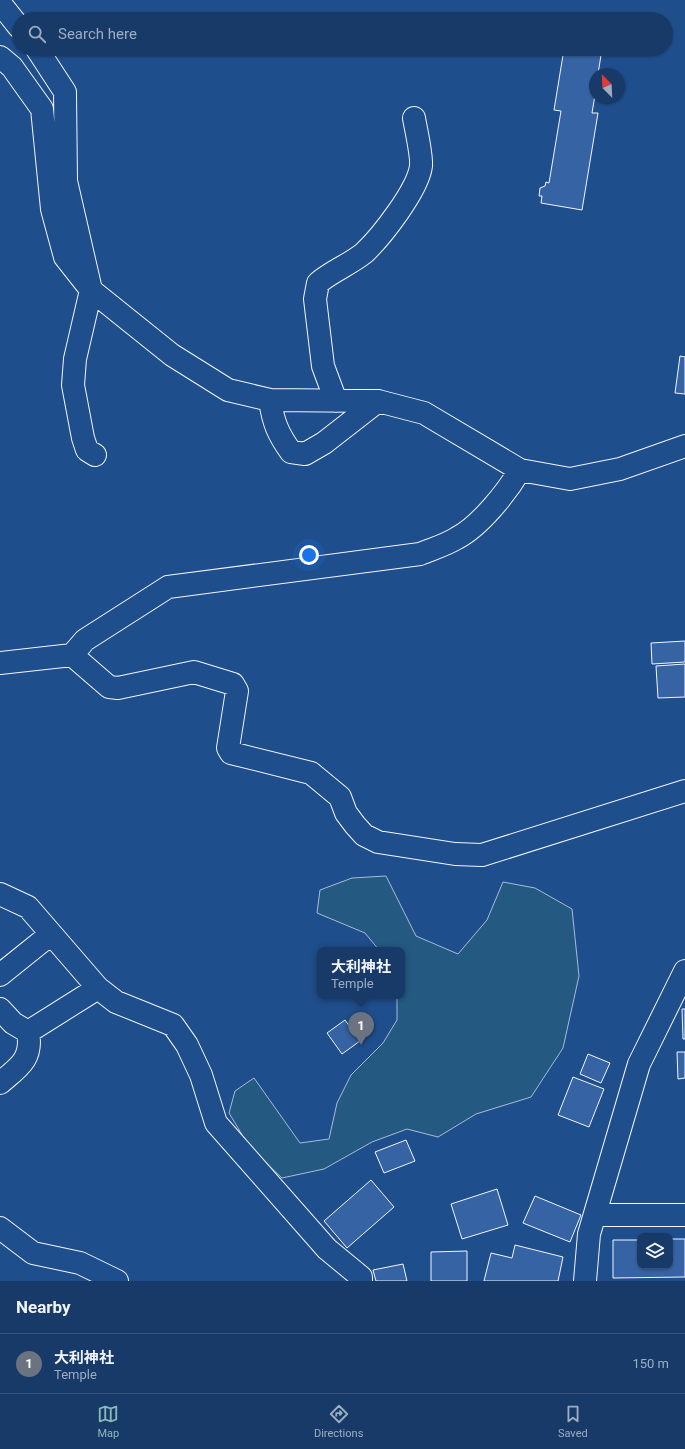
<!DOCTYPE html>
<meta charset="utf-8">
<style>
body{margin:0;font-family:Roboto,"Noto Sans JP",sans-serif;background:#244571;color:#f1f3f6}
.controls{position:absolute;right:12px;bottom:12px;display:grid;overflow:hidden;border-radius:8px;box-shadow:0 1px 3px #0004}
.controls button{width:36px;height:36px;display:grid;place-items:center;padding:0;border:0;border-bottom:1px solid #36547d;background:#173a69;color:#f1f3f6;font:20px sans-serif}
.compass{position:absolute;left:589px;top:68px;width:36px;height:36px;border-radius:50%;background:#173a69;box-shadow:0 1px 3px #0004;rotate:336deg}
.you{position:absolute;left:309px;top:555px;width:14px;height:14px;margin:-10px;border:3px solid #fff;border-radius:50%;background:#1a73e8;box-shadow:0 0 0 6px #1a73e833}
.badge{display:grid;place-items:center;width:26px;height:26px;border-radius:50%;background:#8bbbb9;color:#fff;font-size:13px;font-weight:700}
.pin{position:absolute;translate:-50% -33px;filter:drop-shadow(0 1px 2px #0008)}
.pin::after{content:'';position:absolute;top:21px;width:14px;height:12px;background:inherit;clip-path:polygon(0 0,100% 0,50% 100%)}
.popup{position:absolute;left:317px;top:947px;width:88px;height:52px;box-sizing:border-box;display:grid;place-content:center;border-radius:8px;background:#173a69;filter:drop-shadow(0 1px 3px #0005);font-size:13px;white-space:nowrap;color:#9eadc0}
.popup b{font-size:15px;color:#f1f3f6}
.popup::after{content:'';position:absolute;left:50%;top:100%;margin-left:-8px;border:8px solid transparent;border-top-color:#173a69}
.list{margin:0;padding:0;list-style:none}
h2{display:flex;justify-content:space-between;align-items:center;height:52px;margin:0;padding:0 16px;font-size:17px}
h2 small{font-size:13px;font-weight:400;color:#9eadc0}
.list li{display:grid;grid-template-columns:26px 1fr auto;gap:12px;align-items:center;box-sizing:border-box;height:60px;padding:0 16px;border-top:1px solid #36547d}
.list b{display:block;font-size:15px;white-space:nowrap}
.list p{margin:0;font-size:13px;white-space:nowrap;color:#9eadc0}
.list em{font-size:13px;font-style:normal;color:#9eadc0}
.icon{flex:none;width:22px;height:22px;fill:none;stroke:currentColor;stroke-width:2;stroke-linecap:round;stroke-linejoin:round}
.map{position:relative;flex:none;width:685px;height:1281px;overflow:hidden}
.search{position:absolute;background:#173a69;box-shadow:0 1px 3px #0004;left:12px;right:12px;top:12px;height:44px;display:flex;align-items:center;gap:10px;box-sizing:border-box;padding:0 14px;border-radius:22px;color:#9eadc0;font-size:15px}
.sheet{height:112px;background:#173a69}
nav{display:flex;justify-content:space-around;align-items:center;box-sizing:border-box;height:56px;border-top:1px solid #36547d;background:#173a69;font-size:11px;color:#9eadc0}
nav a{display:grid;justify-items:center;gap:2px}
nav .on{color:#8bbbb9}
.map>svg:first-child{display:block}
</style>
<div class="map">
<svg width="685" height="1281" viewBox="0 0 685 1281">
<rect width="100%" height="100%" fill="#1f4e8c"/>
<path fill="#245a82" stroke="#a8bbd7" d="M386,876l30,60 42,18 29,-34 16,-38 32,6 37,21 7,67 -16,72 -32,49 -55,17 -38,23 -31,-8 -35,13 -48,27 -42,9 -32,-30 -21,-35 6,-22 19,-13 46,65 29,-4 8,-36 14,-28 32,-32 14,-23v-24h5v-46h-23l-14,-17 -48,-20 3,-23 32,-12z"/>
<path fill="#3563a3" stroke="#f2f6ff" d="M564,16l21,3h-22z
M564,49h38l-4,25h-3v21l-3,18h6l-16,97 -41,-7 1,-7h-3l1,-8 5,-2 1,-4 3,1 12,-72 -7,-1z
M680,356l5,1v37l-10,-1z
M685,641v21l-33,2 -1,-21z
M685,664v33l-27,1 -2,-32z
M682,1009h3v30h-2z
M345,1020l15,21 -18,13 -15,-21z
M677,1052h8v26l-7,1z
M588,1054l22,9 -9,20 -21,-9z
M573,1077l31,12 -15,38 -31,-12z
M406,1140l9,21 -31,12 -9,-21z
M371,1180l23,27 -47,41 -23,-27z
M497,1189l11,36 -46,14 -11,-35z
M535,1196l46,19 -11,27 -47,-19z
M670,1239h15v38l-72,1v-38h27v26h30z
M515,1245l48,12 -5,24h-74l7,-28 21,5z
M467,1251v30h-36v-29z
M403,1264l4,17h-31l-3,-11z"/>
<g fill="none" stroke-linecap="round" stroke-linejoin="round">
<defs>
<path id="minor" d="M0,3l19,24
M37,49l28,43 1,89 25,109 -16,69 -2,26 10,53 4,12 8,5
M0,57l12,10 30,42 10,100 13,48 26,33 81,65 56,35 42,10 108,1 46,12 96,57 50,9 50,-10 65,-23
M270,400c3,22 8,34 21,52l14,2 19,-11 54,-42
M336,401l-13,-35 -8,-67 3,-16c14,-12 31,-18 46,-30 17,-16 54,-63 57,-87 1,-11 -5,-36 -7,-48
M72,655l37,32 9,1 76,-16 39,12 4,7 -9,57 3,5 80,20 29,24 6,16 9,12 9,10 14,7 77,12 27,1 203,-64
M0,663l72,-8 13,-15 83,-53 252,-33c12,-5 26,-9 37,-16 23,-12 50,-46 63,-68
M0,894l28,13 70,81 18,14 57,23 14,20 14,30 15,48 111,126 34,28v4
M0,975l51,-41
M0,1009l13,14 15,9 70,-44
M0,1083c19,-16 33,-24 28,-51
M595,1215h90
M0,1228l33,25 47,10 37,18
M585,1281l4,-47 50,-170 46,-93"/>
</defs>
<use href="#minor" stroke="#f2f6ff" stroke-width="24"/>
<use href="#minor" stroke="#1f4e8c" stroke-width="22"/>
</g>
</svg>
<div class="controls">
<button><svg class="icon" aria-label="layers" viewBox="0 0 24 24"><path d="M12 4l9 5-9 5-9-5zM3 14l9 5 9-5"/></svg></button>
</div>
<svg class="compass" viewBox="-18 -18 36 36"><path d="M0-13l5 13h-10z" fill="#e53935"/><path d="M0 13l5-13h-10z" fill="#9eadc0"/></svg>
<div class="you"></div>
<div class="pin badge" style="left:361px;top:1045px;background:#6b7280">1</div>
<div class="popup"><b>大利神社</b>Temple</div>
<div class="search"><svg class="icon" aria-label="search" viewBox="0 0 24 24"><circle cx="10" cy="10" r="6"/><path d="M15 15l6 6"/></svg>Search here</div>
</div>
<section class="sheet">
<h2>Nearby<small></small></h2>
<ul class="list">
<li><span class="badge" style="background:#6b7280">1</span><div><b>大利神社</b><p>Temple</p></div><em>150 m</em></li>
</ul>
</section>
<nav>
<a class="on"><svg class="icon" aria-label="map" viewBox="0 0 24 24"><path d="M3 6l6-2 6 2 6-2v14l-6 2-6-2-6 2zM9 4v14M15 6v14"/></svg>Map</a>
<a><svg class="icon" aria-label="directions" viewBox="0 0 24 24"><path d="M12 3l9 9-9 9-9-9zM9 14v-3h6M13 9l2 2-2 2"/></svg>Directions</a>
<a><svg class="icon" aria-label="saved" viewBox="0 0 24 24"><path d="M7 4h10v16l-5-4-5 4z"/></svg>Saved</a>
</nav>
